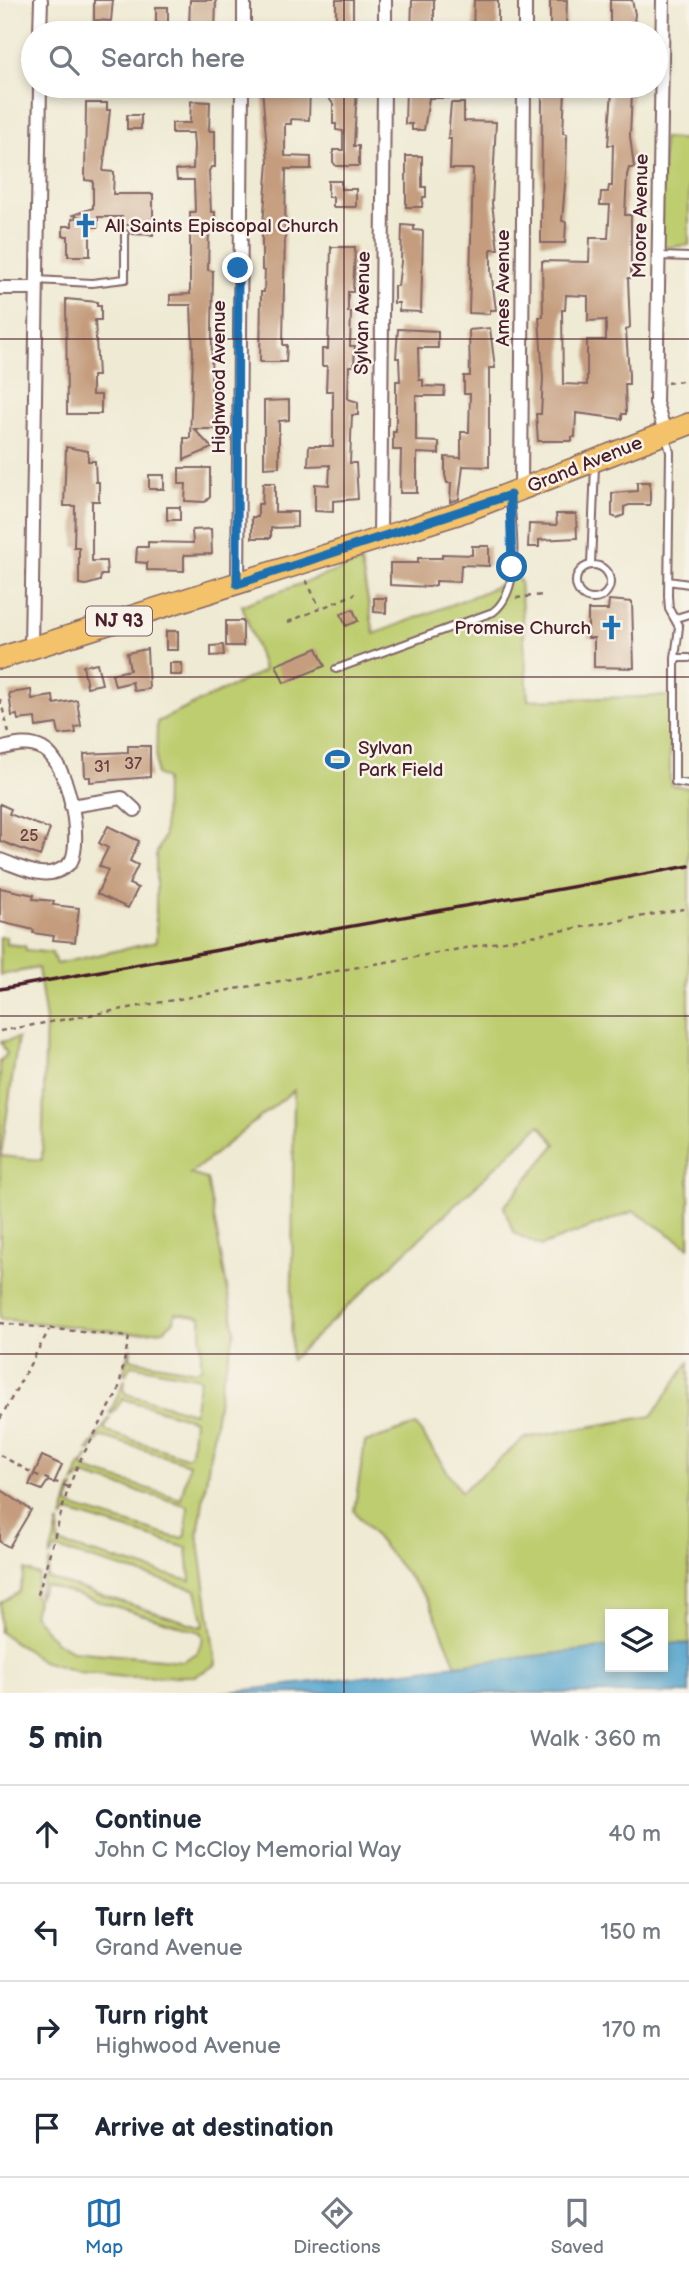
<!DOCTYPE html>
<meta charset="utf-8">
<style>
body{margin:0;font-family:"Balsamiq Sans",sans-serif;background:#f6f6f7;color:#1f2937}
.controls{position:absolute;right:21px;bottom:21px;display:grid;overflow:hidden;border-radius:0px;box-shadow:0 4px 10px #0003}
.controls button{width:63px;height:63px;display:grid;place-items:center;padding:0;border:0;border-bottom:2px solid #e0e1e3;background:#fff;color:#1f2937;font:35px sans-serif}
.stop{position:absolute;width:21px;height:21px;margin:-16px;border:5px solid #1f6fb2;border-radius:50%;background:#fff}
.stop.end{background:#1f6fb2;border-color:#fff;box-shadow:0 2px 7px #0008}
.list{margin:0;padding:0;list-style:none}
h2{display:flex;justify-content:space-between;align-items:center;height:91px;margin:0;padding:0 28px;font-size:30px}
h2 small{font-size:23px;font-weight:400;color:#747a83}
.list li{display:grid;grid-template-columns:46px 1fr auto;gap:21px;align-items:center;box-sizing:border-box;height:98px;padding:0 28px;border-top:2px solid #e0e1e3}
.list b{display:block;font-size:26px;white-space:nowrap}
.list p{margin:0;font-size:23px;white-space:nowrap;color:#747a83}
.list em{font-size:23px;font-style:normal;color:#747a83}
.icon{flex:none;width:38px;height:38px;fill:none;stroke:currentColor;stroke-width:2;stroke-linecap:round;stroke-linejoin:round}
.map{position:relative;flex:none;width:689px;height:1693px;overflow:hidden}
.search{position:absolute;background:#fff;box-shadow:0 4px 10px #0003;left:21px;right:21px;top:21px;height:77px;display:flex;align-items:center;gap:18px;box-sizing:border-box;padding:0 24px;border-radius:38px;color:#747a83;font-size:26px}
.sheet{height:483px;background:#fff}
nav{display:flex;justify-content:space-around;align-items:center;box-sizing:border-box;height:98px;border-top:2px solid #e0e1e3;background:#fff;font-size:19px;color:#747a83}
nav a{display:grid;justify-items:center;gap:4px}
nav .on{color:#1f6fb2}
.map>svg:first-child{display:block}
</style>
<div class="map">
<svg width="689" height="1693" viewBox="0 0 689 1693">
<rect width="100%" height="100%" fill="#f7f3e8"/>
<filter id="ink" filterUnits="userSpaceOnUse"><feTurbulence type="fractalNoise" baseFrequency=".0143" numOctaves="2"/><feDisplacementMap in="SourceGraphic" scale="14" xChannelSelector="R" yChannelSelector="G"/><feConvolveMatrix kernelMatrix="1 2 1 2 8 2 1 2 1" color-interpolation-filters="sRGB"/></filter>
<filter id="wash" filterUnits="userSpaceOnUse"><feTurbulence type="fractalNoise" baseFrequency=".00686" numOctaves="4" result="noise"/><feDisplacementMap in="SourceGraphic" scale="28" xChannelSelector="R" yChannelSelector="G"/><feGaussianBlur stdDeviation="1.57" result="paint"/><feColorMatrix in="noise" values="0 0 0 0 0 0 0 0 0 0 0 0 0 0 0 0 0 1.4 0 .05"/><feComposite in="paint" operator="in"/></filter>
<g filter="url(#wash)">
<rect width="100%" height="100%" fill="#efead3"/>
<path fill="#becd6f" stroke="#84764d" stroke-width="2" d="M663,138l26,2v105l-29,3z
M361,562l13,72 105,-40 35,-16 6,2 8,120 142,-4v89l19,3v459l-55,-36 -93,35 -27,-13 -10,-26 52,-63 -16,-19 -249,235 3,-270 -104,84 17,5 28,152 -14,53 -23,150 18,131 -21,11 -71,1 -45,-5 -37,-11 -42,-29v-29l19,-11 6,-22 14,5 -5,20 3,6 -4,13 22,27 17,10 111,10 14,-8 6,-15 -3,-6 -155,-47 -7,13v-4l12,-33 -3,17 155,49 2,-3 -8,-34 -139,-41 -7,7 9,-34 -1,21 132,38 -3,-33 -118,-36 -7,7 9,-31 3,-1 -6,16 2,3 103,31 10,1 3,-3 2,-29 -105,-31 -9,7 6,-16 9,-11 -6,10 2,4 96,30 8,-35 -85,-27 -5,1 -8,13 -3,-1 22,-33 -5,11 2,4 79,25 5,-3 3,-34 -71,-21 -11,15 -2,-1 15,-34 -1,11 2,4 68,19 6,-35 -69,-13 -5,9 -3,-1 8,-25 -1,9 3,3 63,11 5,-3v-51l-26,-4 -1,8 -10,9 -30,3 -134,-14v-257l7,-8 -6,-12 17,-4 -17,118 41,4 4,-139 -8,-53 -38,7v-38h6v7l19,2 1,4 26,3 4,11 100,-22v-87l8,-19 1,-57 -9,-5 1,-52 107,-51 -22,-66z
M689,1362v282l-26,-1v-29h-53v33l-154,18 -27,-64 -75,-90 11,-69 51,-17 45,67 64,-54 127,-22z"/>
<path fill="#52a4cd" stroke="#4e627c" stroke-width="2" d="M663,1643l26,1v49h-469l390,-46v20h53z"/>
<g id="blocks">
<path fill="#c59d7e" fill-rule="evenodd" d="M94,0h19l-2,21 -17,-1z
M190,0h26l-1,33 -22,-1 1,-4 -5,-1z
M336,0h17v33h-17z
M412,0h22v33h-23z
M474,0h24v33h-25z
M550,0h17l-1,29 -16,-1z
M610,0h22l3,14 -2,18h-17v-8h-6z
M156,7h12v15l-12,1z
M299,86h11l-1,34 -18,-1v5h-6v32l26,1v12h-25l-3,176h4l-1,17h-26l1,-70h3l1,-21 -3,-1v-33l6,-75 -6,-75z
M329,86h28l-3,60h5v20h-23l-3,-4v-12h10v-19l-7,-1v-6h-3v-20l-4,-6z
M406,86h45v12h-22l-5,32h-12v-6h-7z
M475,86h17v11l-17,-1z
M542,91h23l-2,42 4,1 -1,39 -4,48 4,1 -1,21h-24z
M612,91l20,1 -2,44 4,32h-5l-2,7 -2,40h6v63h-3l2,49 -4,3 3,45v9h-4l1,30h-4v5l-46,-6 -1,24h-3v4h-34l-2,-27h5l2,-36 -4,-61h4l-1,-56 47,1 1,-24h18l2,-33h-10l1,-13h7l1,-6h3l1,-41h-5zM566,295l22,1v25l18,-1v20h-19v45l-24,-1 -1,-74h3z
M191,101l19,1 -1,29h6v36h-4l-2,4 2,41h4v16h-6l-1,42 5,1 -2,114 5,44h-22l18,19 -28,12v-22h6l3,-84 -2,-49h-21v-10l20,-1v-82h5l-1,-32h-17l-1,-10 17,-1 1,-23 -1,-13h-21v-10h18z
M86,103h21v7h3l-7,61 11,1 -1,22h40v41l-20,-1v-9h-11v-8h-24v10h-8v29h-22v-20h-5v-10h9v-7l7,-2 -6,-2 20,-7v-27l-8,-1z
M451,103h13v18l32,1 -4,82 6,45h-7v22l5,39h-6v4l-21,-1 4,-144h-23l1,-30h-3z
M127,115h14v14h-14z
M406,156h16v31h4v10h-3l-1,10h-16z
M328,181h13v8h15v18h-23v-10h-5z
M402,225l12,1v4l9,1 -2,81 -22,-1v-8h-5v-17h4l3,-24z
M331,247h24l-2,45h-5v20h3l-1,34h5l-1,20h-5l-1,33 10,3v13h-6l-2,48h6l2,36 -25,2v11l-18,-1v-27l14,1 1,-20 -22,1 1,-20h24v-55h-7l1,-25h-5v-17h6z
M66,299l31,3v4h4v14h-6l3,56h-6v19h9v19h-34z
M490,328l5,40h-6v99l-26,-1 -4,33 -9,3 1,-19h-4l-2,-8v-18l16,1v-26h8l1,-38h-6v-18h6l-1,-46z
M398,329l40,2v17h-20l1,32h4v6l22,1 -1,9h-28v45l23,1v12l-22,-1v40h-17l1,-43h-8v-18h3v-51h4l-1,-23h-3z
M289,400v20l-10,1v46l-15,1v-67z
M66,447l22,4v10h7l1,21h3v19h-7v60h14l1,14h-6l-1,6 -14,4 -7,-1v-37h-5l1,-41h-11z
M179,468h31v29l-5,5 -20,-1 1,-17h-7z
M149,475h15v14h-15z
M637,482h13v23h-21l-5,2v8l-7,3 -5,-2v-23l25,-2z
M263,483h12v29h22v15l-26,1v10h-19v-21h6v-13h4z
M167,507h13v13h-13z
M556,514h20l1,24 -38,2v7h-11l1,-23 28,1z
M211,529l1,25 -28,1v16l-37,-1v-7l-11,-1 1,-15h11v-5l45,1 -1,-13z
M472,546h17v20l-28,-1 -1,17 -24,-1v4l-7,2 -39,-2v-22h28v-5h24v-4l30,1z
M374,598h12v15l-12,-1z
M609,600l23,2 2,66 -40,-1v-29h-6v-28h20z
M353,609l5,12 -12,5 -5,-12z
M226,621h17v25h-17z
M166,631h12v19h-12z
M223,645l1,10 -13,1v-10z
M317,648l8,18 -41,17 -8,-18z
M147,649l2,40 -15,2 -2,-9 -17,4 -3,-12 18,-4 -3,-17z
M97,663l5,21 -15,3 -4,-21z
M170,663h12v12h-12z
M31,690l1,9 21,-3 1,8 23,-4 4,26 -6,1 1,6 -17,2 -2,-11 -21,3 -1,-9 -17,2 -1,-5 -5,1 -3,-23z
M128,746h22v31l-60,5v-5h-5l-1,-23 44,-2z
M0,804l11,5 -2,5 41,15 -10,27 -40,-15z
M108,826l31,15 -9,20 8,4 -9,19 9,4 -10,20 -31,-14 11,-24 -9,-4 9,-18 -9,-5z
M0,888l34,7 -1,4 21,2 -1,4 26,3 -4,34 -22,-2 1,-4 -21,-3 1,-3 -34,-8z
M42,1456l20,9 -8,18 -6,-2 -6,9 -13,-5z
M0,1489l31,21 -22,37 -9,-5z"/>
</g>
</g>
<g filter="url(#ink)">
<use href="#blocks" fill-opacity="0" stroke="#846666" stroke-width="2"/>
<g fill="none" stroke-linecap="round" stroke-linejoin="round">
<defs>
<path id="lane" d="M660,256l29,1
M36,280l56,3 33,-4v-45
M666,437l4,15 -2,144 1,13 10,18 -4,31v124l14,2
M591,564l4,-98
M576 582a17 17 0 1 1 34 0a17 17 0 1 1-34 0Z
M668,581l21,3
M676,618l13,-4
M675,658h14
M336,669l157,-57c30,-23 19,-81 17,-115"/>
<path id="street" d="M663,0l-7,403 9,29
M40,33l1,-33
M244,33v-33
M385,33v-33
M525,33v-33
M0,288h36
M521,491l3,-405
M380,540l4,-454
M238,584l4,-498
M31,648l9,-562
M0,749c14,-4 29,-8 43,0 25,13 40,89 28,113 -22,22 -45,7 -71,-2
M71,806l51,-8 13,12"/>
<path id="primary" d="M0,658l457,-144 232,-90"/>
</defs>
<use href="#lane" stroke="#846666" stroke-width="10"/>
<use href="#street" stroke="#846666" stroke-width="16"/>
<use href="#primary" stroke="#846666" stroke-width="24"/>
<path stroke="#846666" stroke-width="2.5" stroke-dasharray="5 5" stroke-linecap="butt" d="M667,383l22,-3
M306,580l14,28
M516,598l26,-3
M288,622l67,-28
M0,699l9,34
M0,1031l689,-123
M0,1323l129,14 -11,55 -39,70 -11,27 -31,109
M0,1419l49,-89
M0,1455l34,19 35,13"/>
<use href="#lane" stroke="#fff" stroke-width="6"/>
<use href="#street" stroke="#fff" stroke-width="12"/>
<use href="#primary" stroke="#f3c26a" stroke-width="21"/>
<path stroke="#4a1f2b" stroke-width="3.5" d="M0,989l689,-123"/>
</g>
</g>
<g fill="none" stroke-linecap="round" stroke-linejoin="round" filter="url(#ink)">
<path stroke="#1f6fb2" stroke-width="9" d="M238,268l-1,316 273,-89 2,72"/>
</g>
<path fill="none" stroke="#4a1f2b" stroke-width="2" stroke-opacity="0.55" d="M344,0v33M344,86v1607M0,339h689M0,677h689M0,1016h689M0,1354h689"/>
<defs>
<symbol id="church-bare" viewBox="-9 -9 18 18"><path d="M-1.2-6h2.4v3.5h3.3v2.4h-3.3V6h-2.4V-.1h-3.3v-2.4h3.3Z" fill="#1f6fb2" stroke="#f7f3e8" stroke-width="2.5" paint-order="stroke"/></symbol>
<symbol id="stadium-bare" viewBox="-9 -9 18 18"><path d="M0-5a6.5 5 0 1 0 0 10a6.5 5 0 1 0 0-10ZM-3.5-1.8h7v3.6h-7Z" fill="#1f6fb2" stroke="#f7f3e8" stroke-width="2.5" paint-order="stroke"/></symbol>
</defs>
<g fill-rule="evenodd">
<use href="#church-bare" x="68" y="208" width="35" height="35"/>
<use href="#church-bare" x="594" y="610" width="35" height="35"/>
<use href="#stadium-bare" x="320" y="742" width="35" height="35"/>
</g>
<g text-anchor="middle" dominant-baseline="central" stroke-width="5" stroke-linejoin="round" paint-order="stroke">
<g font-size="16" fill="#693e40">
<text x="133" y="764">37</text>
<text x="102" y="767">31</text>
<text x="29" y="836">25</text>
</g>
<rect fill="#f7f3e8" stroke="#7e5f64" stroke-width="2" x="86" y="606.5" width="66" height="29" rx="5"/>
<g font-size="18" font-weight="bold" fill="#4a1f2b">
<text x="119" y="621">NJ 93</text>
</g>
<g font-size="19" fill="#4a1f2b" stroke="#f7f3e8">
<text transform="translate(641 216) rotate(-89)">Moore Avenue</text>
<text transform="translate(503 288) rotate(-90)">Ames Avenue</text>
<text transform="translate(363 313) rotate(-89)">Sylvan Avenue</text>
<text transform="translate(219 377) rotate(-90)">Highwood Avenue</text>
<text transform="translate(585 465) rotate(-22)">Grand Avenue</text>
</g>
<g font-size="19" fill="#4a1f2b" stroke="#f7f3e8" text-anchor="start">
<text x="105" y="226">All Saints Episcopal Church</text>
<text x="591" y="628" text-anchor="end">Promise Church</text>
<text x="358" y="748">Sylvan<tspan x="358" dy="22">Park Field</tspan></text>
</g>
</g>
</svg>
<div class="controls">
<button><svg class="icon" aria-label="layers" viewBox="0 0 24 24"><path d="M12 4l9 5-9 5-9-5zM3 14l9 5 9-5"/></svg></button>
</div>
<div class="stop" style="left:512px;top:567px"></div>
<div class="stop end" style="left:238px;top:268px"></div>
<div class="search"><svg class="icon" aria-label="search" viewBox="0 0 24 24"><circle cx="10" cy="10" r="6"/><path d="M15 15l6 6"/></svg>Search here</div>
</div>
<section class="sheet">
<h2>5 min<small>Walk · 360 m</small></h2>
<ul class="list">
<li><svg class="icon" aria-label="ahead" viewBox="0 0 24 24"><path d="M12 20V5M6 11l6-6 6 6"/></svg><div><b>Continue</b><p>John C McCloy Memorial Way</p></div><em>40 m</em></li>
<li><svg class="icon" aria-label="left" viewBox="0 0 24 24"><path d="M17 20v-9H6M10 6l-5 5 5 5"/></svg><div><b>Turn left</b><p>Grand Avenue</p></div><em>150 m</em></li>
<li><svg class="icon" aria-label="right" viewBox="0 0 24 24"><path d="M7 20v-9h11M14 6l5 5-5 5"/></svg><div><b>Turn right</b><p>Highwood Avenue</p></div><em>170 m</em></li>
<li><svg class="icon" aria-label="arrive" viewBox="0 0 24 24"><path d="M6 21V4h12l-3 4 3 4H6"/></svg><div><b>Arrive at destination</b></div></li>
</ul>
</section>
<nav>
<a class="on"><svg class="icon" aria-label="map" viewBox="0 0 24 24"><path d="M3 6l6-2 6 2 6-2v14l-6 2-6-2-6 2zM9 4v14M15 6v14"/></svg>Map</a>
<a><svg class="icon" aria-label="directions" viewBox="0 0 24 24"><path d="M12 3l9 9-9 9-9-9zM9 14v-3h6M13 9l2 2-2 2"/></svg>Directions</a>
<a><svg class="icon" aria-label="saved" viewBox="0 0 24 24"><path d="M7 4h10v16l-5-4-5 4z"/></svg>Saved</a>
</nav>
